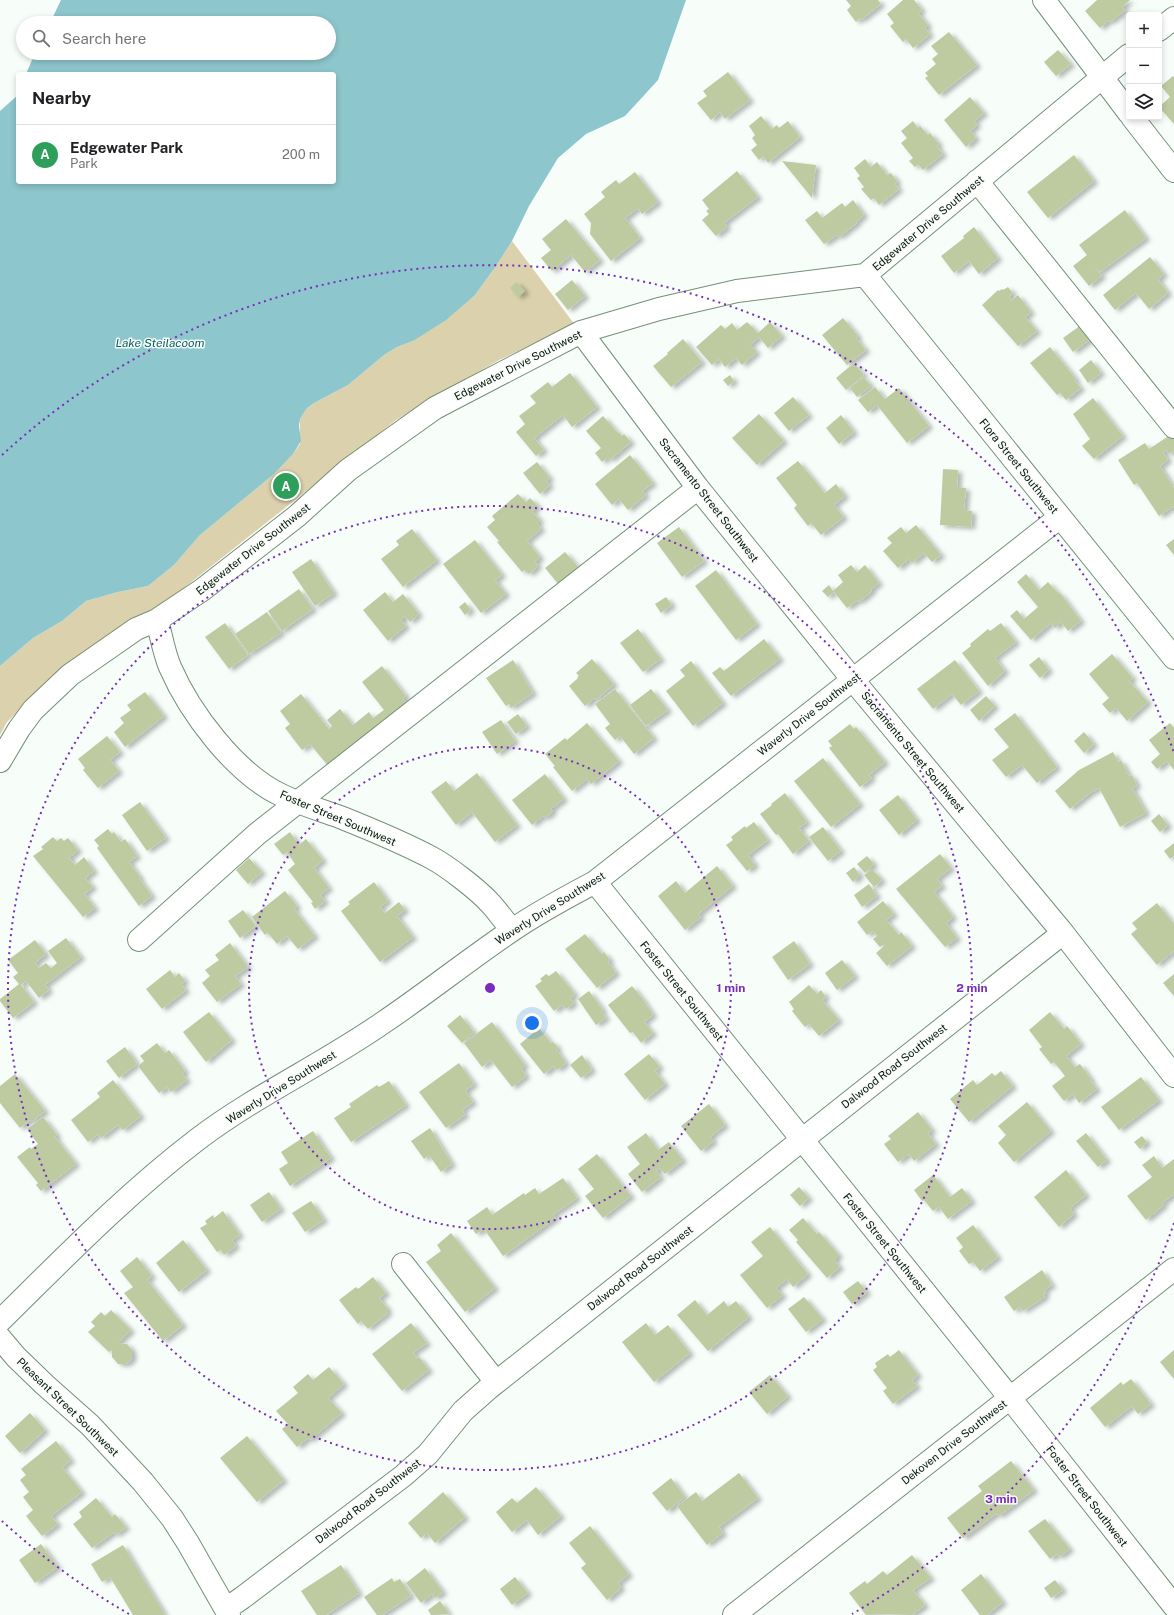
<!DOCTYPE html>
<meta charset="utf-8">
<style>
body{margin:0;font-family:"Public Sans",sans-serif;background:#f2f2f2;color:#202124}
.controls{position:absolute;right:12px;top:12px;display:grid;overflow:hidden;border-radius:4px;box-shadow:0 2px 6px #0003}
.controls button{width:36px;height:36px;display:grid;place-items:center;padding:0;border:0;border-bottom:1px solid #e0e0e0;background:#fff;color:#202124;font:20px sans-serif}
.you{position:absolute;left:532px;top:1023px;width:14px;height:14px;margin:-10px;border:3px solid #fff;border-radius:50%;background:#1a73e8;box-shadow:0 0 0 6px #1a73e833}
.badge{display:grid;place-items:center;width:26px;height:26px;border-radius:50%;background:#aa1542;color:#fff;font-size:13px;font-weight:700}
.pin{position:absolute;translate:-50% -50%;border:2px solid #fff;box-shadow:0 1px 4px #0006}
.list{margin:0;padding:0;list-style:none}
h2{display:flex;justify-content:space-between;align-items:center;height:52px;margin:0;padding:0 16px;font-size:17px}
h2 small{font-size:13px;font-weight:400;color:#757577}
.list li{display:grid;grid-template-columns:26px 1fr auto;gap:12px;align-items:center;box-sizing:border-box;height:60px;padding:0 16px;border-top:1px solid #e0e0e0}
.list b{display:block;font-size:15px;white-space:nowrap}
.list p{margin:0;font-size:13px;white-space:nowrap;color:#757577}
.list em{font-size:13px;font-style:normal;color:#757577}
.icon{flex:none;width:22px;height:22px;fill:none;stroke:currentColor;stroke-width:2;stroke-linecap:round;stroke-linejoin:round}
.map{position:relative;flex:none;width:1174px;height:1615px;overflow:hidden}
.search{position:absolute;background:#fff;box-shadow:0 2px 6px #0003;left:16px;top:16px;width:320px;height:44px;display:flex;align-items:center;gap:10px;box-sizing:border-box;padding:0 14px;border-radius:22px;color:#757577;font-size:15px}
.panel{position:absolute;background:#fff;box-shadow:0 2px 6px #0003;left:16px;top:72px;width:320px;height:112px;border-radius:4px}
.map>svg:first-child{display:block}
</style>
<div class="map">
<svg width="1174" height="1615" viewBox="0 0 1174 1615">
<defs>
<filter id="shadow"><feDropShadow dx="4.5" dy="2.5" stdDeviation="2" flood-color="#0004"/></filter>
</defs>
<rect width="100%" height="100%" fill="#f7fdf8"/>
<path fill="#dbd1ac" d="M512,241l63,84 -76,35 -103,60 -221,175 -16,12 -36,19 -61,42 -55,54 -7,13v-69l33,-28 29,-17 24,-20 32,-9 30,-6 26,-21 26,-30 74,-61 19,-20 7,-10v-25l7,-11 7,-5 34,-18 36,-30 13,-8 16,-6 62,-46 21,-29z"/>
<path fill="#8dc6cc" d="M61,0h625l-28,80 -33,36 -39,18 -28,24 -29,48 -17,35 -16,25 -21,29 -29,25 -33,21 -16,6 -13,8 -36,30 -34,18 -7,5 -7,11 -1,7 2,15 -8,13 -19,20 -74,61 -26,30 -26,21 -30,6 -32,9 -24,20 -29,17 -33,28v-555l18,-16v87h316v-108h-308l9,-21h294v-30h-279z"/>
<path fill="#becba1" filter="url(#shadow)" d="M846,0h32l3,4 -20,16 -1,-2 -4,4 -9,-12 4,-4z
M903,0h11l8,10 -4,3 10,12 -3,3 5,6 -17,14 -7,-9 -3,3 -13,-16 4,-3 -7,-9z
M1097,0h33l-8,7 3,3 -15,12 -1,-2 -9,8 -15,-17z
M949,32l28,33 -38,30 -14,-17 3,-2 -3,-3 11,-9 -4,-5 6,-5 -7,-8z
M1058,50l13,14 -15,12 -12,-14z
M728,72l22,28 -25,19 -5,-7 -9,8 -14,-17 10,-7 -4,-5z
M1173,76l1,1v47l-15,-17 11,-10 -9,-11z
M970,97l14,16 -10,8 3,4 -7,6 6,7 -10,9 -22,-27z
M761,116l11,13 5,-4 2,3 9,-7 12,16 -32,26 -5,-7 -4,4 -8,-10 6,-5 -5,-7 3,-3 -6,-9z
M913,121l5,7 2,-2 8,9 2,-2 9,11 -2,2 6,8 -20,16 -5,-6 -3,3 -6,-6 4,-3 -12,-15 6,-5 -6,-7z
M1074,155l20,26 -46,37 -21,-26z
M865,159l6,8 6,-5 10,13 4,-2 6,8 -2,3 4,5 -20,16 -5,-7 -3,2 -10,-11 3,-2 -7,-9 3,-2 -6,-8z
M782,161l34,4 -4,33z
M737,171l21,26 -34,26 3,4 -11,9 -14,-16 7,-6 -3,-3 3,-2 -7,-9z
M635,172l23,30 -16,12 -4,-6 -13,10 15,20 -29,23 -21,-27 1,-11 -7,-9 21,-17 -4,-5 15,-12 3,4z
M853,200l11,15 -8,7 1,1 -18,14 -2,-2 -13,9 -19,-24 12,-9 5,7 20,-15 3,4z
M1125,210l21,28 -46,34 -6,-6 8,10 -13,10 -16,-20 14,-11 -8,-10z
M566,219l34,41 -15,12 -14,-17 -19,16 -11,-13 10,-8 -9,-11z
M974,227l24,31 -19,16 -10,-13 -15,12 -13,-17 23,-18 -1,-2z
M1150,257l14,17 -6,5 10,14 -19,16 -13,-16 -21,17 -12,-15z
M572,280l13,16 -17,14 -13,-16z
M516,282l9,9 -7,6 -8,-9z
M1008,287l5,6 -4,4 3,3 6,-5 13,17 -6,5 12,14 -19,15 -36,-41 16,-15 1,1 3,-2 1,1z
M843,318l15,18 -2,2 10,12 -19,15 -25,-30z
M747,322l11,11 12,-11 12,14 -14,12 -9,-11 -9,8 7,7 -15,13 -6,-7 -11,9 -6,-8 -7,6 -16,-18 25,-22 4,4 7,-6 5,7z
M1081,325l10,14 -18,13 -10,-14z
M683,339l19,23 -31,25 -18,-21 15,-12 -1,-1z
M1050,347l26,32 -2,1 7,8 -15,12 -6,-7 -3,2 -27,-32z
M1091,360l10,13 -13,10 -9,-13z
M854,363l10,12 -18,15 -10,-12z
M570,373l27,34 -25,20 -9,-12 -29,23 10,12 -8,6 -20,-24 9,-8 -6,-8 17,-13 -6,-7 18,-14 4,5z
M730,375l4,6 -6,5 -5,-6z
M864,377l7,9 -14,11 -7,-9z
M875,387l10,12 14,-11 30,38 -22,17 -30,-38 -9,7 -10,-12z
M793,397l16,18 -20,16 -15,-18z
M1093,398l30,38 -29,23 -12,-13 8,-7 -17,-25z
M759,414l25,27 -27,24 -25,-27z
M841,415l13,17 -15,12 -13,-16z
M603,416l15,17 1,-1 3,4 2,-2 7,8 -21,18 -2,-3 -6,5 -7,-9 6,-5 -15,-17z
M1173,433l1,3v15l-5,3 -3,-4 -3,2 5,8 -8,6 14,22v18l-15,10 -22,-33 -3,2 -16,-25 27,-17 4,6z
M630,455l23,28 -11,8 4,4 -18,15 -9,-11 -7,6 -17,-21z
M798,461l27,32 11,-9 9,12 -11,9 10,12 -23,18 -10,-12 -3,3 -14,-18 3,-3 -21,-27z
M537,462l13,16 -4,3 4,4 -10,9 -17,-21z
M943,469l15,1 -1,17 9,1 -2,22 8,1 -1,16 -31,-2z
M518,494l8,8 4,-4 8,8 -6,5 8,9 -3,3 4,6 -14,12 13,16 -5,5 3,4 -9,8 -4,-4 -3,2 -25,-30 2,-1 -12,-14 8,-7 -3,-4z
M916,525l25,30 -9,7 -8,-9 -12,10 -3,-4 -11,9 -15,-17 9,-8 -5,-5 14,-11 5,6z
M679,527l25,34 -22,16 -25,-34z
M412,529l25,31 -34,27 -22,-28 18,-14 -3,-4z
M1174,539v16l-8,-10z
M475,540l27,35 -7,5 11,14 -25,19 -38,-49z
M565,552l15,17 -20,17 -15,-18z
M311,559l23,34 -19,13 -23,-34z
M851,565l6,7 8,-7 14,18 -8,6 1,2 -13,11 -1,-2 -11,8 -13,-16 -6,5 -6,-6 7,-6 4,6 10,-9 -5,-7z
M716,570l41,54 -21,16 -41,-54z
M1026,574l13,16 9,-8 11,12 1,-1 21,28 -13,10 -7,-9 -6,6 -4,-5 -20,17 -21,-24 7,-6 7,9 14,-12 -21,-25z
M299,589l14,20 -31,22 -14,-20z
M385,592l8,10 10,-8 16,20 -9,8 -5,-6 -4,4 5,6 -18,15 -25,-31z
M666,597l6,8 -11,8 -6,-9z
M465,602l6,8 -6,5 -6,-8z
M267,612l14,21 -32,21 -14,-20z
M225,623l23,32 -19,14 -24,-32z
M1001,623l15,19 -21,16 10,13 -17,15 -26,-33 9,-7 -1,-2 18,-15 2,2z
M638,629l23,30 -18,13 -23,-29z
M764,639l16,20 -49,37 -19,-23 8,-6 4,4z
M1112,654l21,24 -4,3 19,21 -21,19 -11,-13 -6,5 -8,-9 7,-6 -20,-24z
M1039,657l10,13 -9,8 -11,-13z
M592,659l22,25 -18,16 -2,-2 -9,8 -16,-20 9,-8 -1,-1 2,-1 -3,-3z
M513,660l20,33 -22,15 -2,-4 -3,2 -20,-28z
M955,660l24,31 -18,14 -9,-11 -19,15 -16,-20z
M691,661l32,42 -30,23 -27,-35 19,-15 -5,-6z
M382,666l24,30 -3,3 5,6 -79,62 -19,-23 -8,6 -17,-22 5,-4 -10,-13 21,-17 28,35 3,-3 -5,-6 13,-11 13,16 16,-13 4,6 11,-8 -22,-28z
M615,689l39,49 -20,16 -14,-18 -5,4 -10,-12 5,-4 -15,-20z
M651,689l17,21 -22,16 -16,-21z
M145,692l19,24 -39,31 -11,-15 10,-9 -4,-5 11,-8 -4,-5z
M986,696l9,10 -16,15 -9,-11z
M1015,713l42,54 -20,16 -15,-18 -16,12 -14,-17 17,-13 -15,-18z
M518,714l9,12 -11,8 -9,-12z
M501,720l14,21 -18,13 -15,-22z
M587,723l32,38 -28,23 -4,-5 -15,12 -19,-24 2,-1 -10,-12 20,-16 2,2z
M1170,723l4,5v42l-7,-9 -10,8 -6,-7 9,-8 -11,-14z
M850,724l4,5 2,-2 29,35 -16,13 3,3 -12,9 -31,-39 3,-2 -4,-5z
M1084,732l10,12 -10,9 -10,-12z
M107,736l13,16 -10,8 9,11 -21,17 -15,-18 2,-2 -7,-9z
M1113,752l5,10 3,-2 8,16 3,-1 5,11 -5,2 14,25 -26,14 -21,-39 -9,5 -20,16 -15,-18 24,-21z
M823,758l37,46 -29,23 -37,-46z
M477,773l40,52 -22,17 -23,-30 -16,13 -25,-33 15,-11 8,10z
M545,774l19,25 -13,10 2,2 -8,7 -2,-2 -11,9 -20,-25z
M785,793l22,29 -8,6 10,13 -16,13 -15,-20 -2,1 -16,-21 12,-9 -1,-1z
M898,795l19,25 -18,15 -20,-25z
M140,802l26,36 -19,13 -25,-36z
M1159,814l9,11 -8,7 -9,-11z
M754,822l14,18 -20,15 7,10 -8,6 -21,-26 7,-5 -2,-3 14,-11 1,2z
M823,827l18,24 -13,10 -19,-24z
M108,829l4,5 2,-2 7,10 4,-3 12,17 -8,6 11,15 -1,1 13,18 -13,10 -42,-58 2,-2 -5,-6z
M290,832l9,13 7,-6 17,21 -9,8 15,20 -9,7 5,6 -10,8 -4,-6 2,-1 -25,-32 7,-6 -8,-12 -4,3 -9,-11z
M53,837l4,4 4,-3 3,3 4,-3 10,12 -9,8 6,7 9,-8 10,14 -9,7 8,9 -9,7 11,14 -12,9 -50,-61 10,-7 -2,-2z
M1174,843v13l-4,3 -6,-8z
M940,854l11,14 -14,11 5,7 -8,6 19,25 -7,6 11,15 -12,9 -49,-58z
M867,856l7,8 -9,9 -8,-9z
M249,858l13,14 -14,12 -12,-14z
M717,866l16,20 -35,28 3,3 -16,13 -27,-34 18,-15 9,12z
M854,867l6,8 -7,7 -7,-9z
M872,869l10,11 -8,7 -10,-12z
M374,882l14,19 -8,6 5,6 14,-11 6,8 -8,6 16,21 -33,25 -39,-51 9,-7 -2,-2z
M869,884l8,12 -15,11 -8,-12z
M285,891l12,15 -3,3 21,27 -17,13 -11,-13 -10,8 -9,-11 -3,2 -13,-18z
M883,901l11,13 -8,6 13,15 2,-3 11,14 -25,20 -11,-13 8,-7 -1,-1 -3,2 -7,-8 4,-3 -4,-5 -6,4 -10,-13z
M1157,903l17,21v27l-17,14 -26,-31 6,-5 -5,-6z
M243,910l13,16 -16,12 -12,-17z
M585,934l17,20 2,-2 6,8 -2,2 8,11 -19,15 -32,-39z
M66,938l15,19 -36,28 4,5 -10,8 -13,-17 -5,4 13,17 -21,16 -13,-17v-2l19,-15 -6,-7 5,-4 -10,-13 27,-20 11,14 -11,9 4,5 7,-5 5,5 6,-5 -9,-12z
M794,941l16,23 -22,16 -16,-23z
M230,943l18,24 -13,9 6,8 -24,18 -15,-19 8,-7 -5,-6 14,-10 -4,-5z
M842,960l13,16 -18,14 -12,-17z
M170,970l5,7 4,-4 6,8 -4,3 5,6 -24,19 -16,-20z
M556,971l19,23 -5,4 4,5 -8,6 -4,-4 -8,6 -19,-25 7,-5 -2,-2 6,-5 3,2z
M1174,974v22l-11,-13z
M809,985l8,9 4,-4 5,7 -4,3 17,20 -20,16 -10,-12 -4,3 -13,-16 2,-2 -5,-7z
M632,986l10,12 11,17 -9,7 9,11 -12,10 -8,-11 -3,1 -22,-28z
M589,991l14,19 -2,1 5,7 -10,7 -18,-26z
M209,1012l23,28 -26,22 -23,-30z
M1050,1012l14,17 3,-3 14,18 -15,12 9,11 5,-3 11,15 -1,1 7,9 -18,14 -6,-9 -9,7 -12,-15 13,-10 -11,-14 -3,2 -12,-15 3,-2 -13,-17z
M460,1015l14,17 -12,11 -15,-17z
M492,1022l33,43 -4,3 5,8 -14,11 -21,-27 -9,7 -18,-24z
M539,1028l12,15 2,-1 5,5 -2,2 10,14 -9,7 -3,-4 -10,8 -24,-30z
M157,1043l8,10 4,-3 16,21 -3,3 5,6 -16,12 -4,-5 -8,6 -21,-27 6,-5 -4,-5z
M125,1047l12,17 -18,14 -13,-17z
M649,1054l11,13 -5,4 10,13 -20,16 -21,-26z
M582,1055l10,15 -11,8 -11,-13z
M459,1063l15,21 -9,7 8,11 -11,8 3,5 -19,13 -27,-36z
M1001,1071l12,15 -44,36 -19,-23 23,-19 4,5 15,-12 3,3z
M15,1074l30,37 -13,11 -2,-2 -10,8 -20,-25v-17z
M1141,1077l18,23 -40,30 -18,-23z
M113,1080l28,36 -18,14 -5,-5 -17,13 -3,-4 -10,8 -17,-22 29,-23 -3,-4z
M389,1081l17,24 -55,37 -17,-24 17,-11 -2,-3 28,-19 2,2z
M1027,1102l24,29 -37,31 -16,-19 8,-8 -8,-9z
M709,1104l16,21 -15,12 4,4 -13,10 -20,-25z
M918,1112l14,18 -4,4 8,10 -22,17 -5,-7 -11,8 -14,-18 7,-5 -3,-3z
M43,1117l14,18 -2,2 21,27 -35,27 -5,-6 2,-2 -21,-26 13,-10 1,2 7,-5 -11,-15z
M430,1128l22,36 -11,8 -12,-17 -5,4 -13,-18z
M313,1131l18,27 -41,28 -11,-17 9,-6 -7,-11z
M646,1133l12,17 11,-8 14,18 -18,14 -5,-6 -4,3 5,6 -19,15 -14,-18 12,-10 -13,-17z
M1086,1133l21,27 -9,7 -22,-26z
M1142,1136l5,6 -7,7 -6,-7z
M597,1154l34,42 -28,22 -18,-22 9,-7 -16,-20z
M1154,1156l8,12 12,-9v35l-12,9 2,2 -18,15 -19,-24 25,-19 -10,-12z
M1066,1170l20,25 -16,13 4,6 -15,13 -25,-30z
M933,1175l17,22 12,-9 10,13 -24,18 -9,-12 -6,4 -9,-11 -2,1 -8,-11z
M563,1178l14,20 -24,17 3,3 -53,38 -19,-27 -8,5 -9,-13 20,-14 5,8 32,-22 1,2 10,-7 4,6z
M799,1187l10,11 -9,8 -10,-11z
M269,1192l12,17 -19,13 -12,-17z
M311,1201l13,19 -19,12 -13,-19z
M223,1211l17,24 -8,5 4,6 -12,9 -3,-5 -4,2 -17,-24 7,-4 -2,-3 8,-6 1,3z
M803,1218l14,16 2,-2 20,23 -5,5 6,7 -13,11 -31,-36 2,-2 -9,-10z
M973,1225l25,32 -18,14 -7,-9 -4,2 -10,-13 4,-4 -7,-9z
M770,1227l38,47 -15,13 -6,-8 -11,9 7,7 -16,13 -27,-33 23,-19 -12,-14z
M451,1233l44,55 -30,24 -39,-50 15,-11 -4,-6z
M183,1240l24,30 -28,22 -23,-29z
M137,1257l15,19 -5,4 36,45 -20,16 -39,-48 9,-6 -13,-16z
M1042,1270l10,15 -8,5 2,3 -3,2 2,2 -22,14 -3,-4 -6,4 -10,-14z
M373,1277l13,16 -7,5 9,11 -2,2 2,2 -20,16 -7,-8 -3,3 -19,-24 17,-13 2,2z
M858,1281l9,11 -15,12 -9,-12z
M804,1297l19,22 -17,13 -18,-23z
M695,1300l12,15 17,-14 4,6 8,-6 13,16 -41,34 -31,-36z
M111,1310l20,20 -13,13 9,1 5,6v9l-6,5h-8l-6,-7v-7l-3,2 -21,-20 7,-6 -4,-4 10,-10 4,4z
M411,1323l16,20 -14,10 4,5 2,-1 10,13 -27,21 -30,-37z
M646,1323l9,12 13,-10 22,28 -36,29 -32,-40z
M899,1350l19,25 -6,5 5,6 -24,18 -10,-13 4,-3 -14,-18 4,-3 -2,-4 13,-9 2,3z
M1174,1350v29l-14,-17z
M329,1367l15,17 -16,14 14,15 -32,27 -2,-2 -11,9 -15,-18 6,-5 -12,-13 22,-18 -5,-6 15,-13 5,6z
M770,1375l18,21 -21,18 -18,-22z
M1131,1379l20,25 -13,10 -6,-8 -27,21 -15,-19 31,-26 2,3z
M30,1413l15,17 -25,23 -15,-17z
M247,1436l37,44 -27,22 -37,-44z
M56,1441l15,19 -9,7 20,25 -31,24 7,8 -16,12 -16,-20 7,-6 -10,-13 6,-5 -9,-12 6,-5 -5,-6z
M1011,1461l23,29 -35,26 -2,-3 -34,25 -16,-20 35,-27 -4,-5z
M739,1473l19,25 -39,29 4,6 -16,12 -30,-39 19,-14 6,9z
M671,1478l14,19 -18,14 -15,-18z
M536,1487l25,29 -23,19 -11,-15 -15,12 -16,-20 16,-14 5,5z
M443,1492l22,25 -30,26 -8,-10 -6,5 -13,-15z
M96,1498l16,19 3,-3 11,13 -10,8 -2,-3 -22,16 -19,-24 9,-7 -3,-5z
M1045,1519l25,30 -11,8 -2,-3 -7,5 -22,-28z
M590,1526l39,48 -11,9 3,5 -14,12 -26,-32 5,-4 -17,-21z
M41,1544l17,23 -23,16 -16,-23z
M123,1545l42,70h-32l-23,-38 -8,5 -11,-18z
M912,1555l19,23 -18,12 12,15 -13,10 -30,-1 -16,1 -17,-22 16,-12 2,3 16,-13 4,4z
M341,1565l18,28 -33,22h-9l-16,-24z
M425,1568l18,24 -8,6 -3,-4 -11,9 -15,-20z
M981,1574l22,28 -16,13h-7l-19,-25z
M515,1577l13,16 -16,12 -12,-16z
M392,1578l2,4 6,-3 11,17 -29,19h-5l-13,-18z
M1055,1580l8,10 -12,8 -7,-10z
M440,1601l9,13 -18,1 -3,-5z"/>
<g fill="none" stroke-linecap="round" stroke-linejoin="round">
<defs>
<path id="minor" d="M1044,0l85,113
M1159,30l15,-12
M1132,117l42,54
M977,181l197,246
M865,275l309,383
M581,332l117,156 155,192 210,253 111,143
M157,620c4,15 7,33 13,47 20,46 65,106 111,128 19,9 40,15 59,22 30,12 64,26 92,41 15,8 45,31 57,44 8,8 15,19 23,28
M0,761l19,-32 14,-19 37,-35 66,-46 21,-9 45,-30 95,-74 51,-46 87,-62 146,-76 78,-23 78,-18 128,-16 264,-220
M595,882l415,516 164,208
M139,940l118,-106 441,-346
M403,1264l93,118
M0,1321c64,-63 126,-127 198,-182 58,-44 126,-75 186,-117 43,-29 84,-62 127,-91 27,-19 56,-34 84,-49l465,-365
M0,1338l16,19 29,28 45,40 53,57 29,36 16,25 41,72
M226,1609l16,-11 161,-122 25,-22 35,-43 26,-23 574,-455
M734,1615l440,-346"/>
</defs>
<use href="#minor" stroke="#749078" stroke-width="24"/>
<use href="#minor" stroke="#fff" stroke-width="22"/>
</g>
<g fill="none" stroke="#7b2cbf" stroke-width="2" stroke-dasharray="2 4">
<circle cx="490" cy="988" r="241"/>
<circle cx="490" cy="988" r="482"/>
<path d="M1174 1223A723 723 0 0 1 852 1614M129 1614A723 723 0 0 1 2 1521M2 455A723 723 0 0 1 1174 753"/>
</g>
<g text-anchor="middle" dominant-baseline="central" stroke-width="3" stroke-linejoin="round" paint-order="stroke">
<g font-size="11" fill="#071209" stroke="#f7fdf8">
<text transform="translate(928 223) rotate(-40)">Edgewater Drive Southwest</text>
<text transform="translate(518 365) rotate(-27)">Edgewater Drive Southwest</text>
<text transform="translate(1019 466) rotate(51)">Flora Street Southwest</text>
<text transform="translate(709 500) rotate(52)">Sacramento Street Southwest</text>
<text transform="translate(253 549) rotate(-38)">Edgewater Drive Southwest</text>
<text transform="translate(809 714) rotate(-38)">Waverly Drive Southwest</text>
<text transform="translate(913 752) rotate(50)">Sacramento Street Southwest</text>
<text transform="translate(338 818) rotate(23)">Foster Street Southwest</text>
<text transform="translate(550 908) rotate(-32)">Waverly Drive Southwest</text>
<text transform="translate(682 991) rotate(51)">Foster Street Southwest</text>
<text transform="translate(894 1066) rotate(-38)">Dalwood Road Southwest</text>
<text transform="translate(281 1087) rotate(-32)">Waverly Drive Southwest</text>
<text transform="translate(885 1243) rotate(51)">Foster Street Southwest</text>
<text transform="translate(640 1268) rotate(-38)">Dalwood Road Southwest</text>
<text transform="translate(68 1407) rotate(44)">Pleasant Street Southwest</text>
<text transform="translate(954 1442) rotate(-38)">Dekoven Drive Southwest</text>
<text transform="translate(1087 1496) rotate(52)">Foster Street Southwest</text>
<text transform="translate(368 1501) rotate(-38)">Dalwood Road Southwest</text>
</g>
<g font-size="12" font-style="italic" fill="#095d63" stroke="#f7fdf8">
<text x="160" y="343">Lake Steilacoom</text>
</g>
</g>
<circle cx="490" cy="988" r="6" fill="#7b2cbf" stroke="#f7fdf8" stroke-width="2"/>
<g font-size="12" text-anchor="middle" font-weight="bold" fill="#7b2cbf" stroke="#f7fdf8" stroke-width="3" stroke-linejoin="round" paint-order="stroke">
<text x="731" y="992">1 min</text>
<text x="972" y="992">2 min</text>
<text x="1001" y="1503">3 min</text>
</g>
</svg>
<div class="controls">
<button>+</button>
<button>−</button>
<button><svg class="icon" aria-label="layers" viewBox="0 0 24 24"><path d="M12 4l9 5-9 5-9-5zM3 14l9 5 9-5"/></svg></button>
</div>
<div class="you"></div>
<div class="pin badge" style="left:286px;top:486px;background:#2e9e5b">A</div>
<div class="search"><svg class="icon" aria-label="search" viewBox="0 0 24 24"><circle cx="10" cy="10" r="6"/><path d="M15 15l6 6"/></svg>Search here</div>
<section class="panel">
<h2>Nearby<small></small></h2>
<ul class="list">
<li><span class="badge" style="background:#2e9e5b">A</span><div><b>Edgewater Park</b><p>Park</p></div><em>200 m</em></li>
</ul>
</section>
</div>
